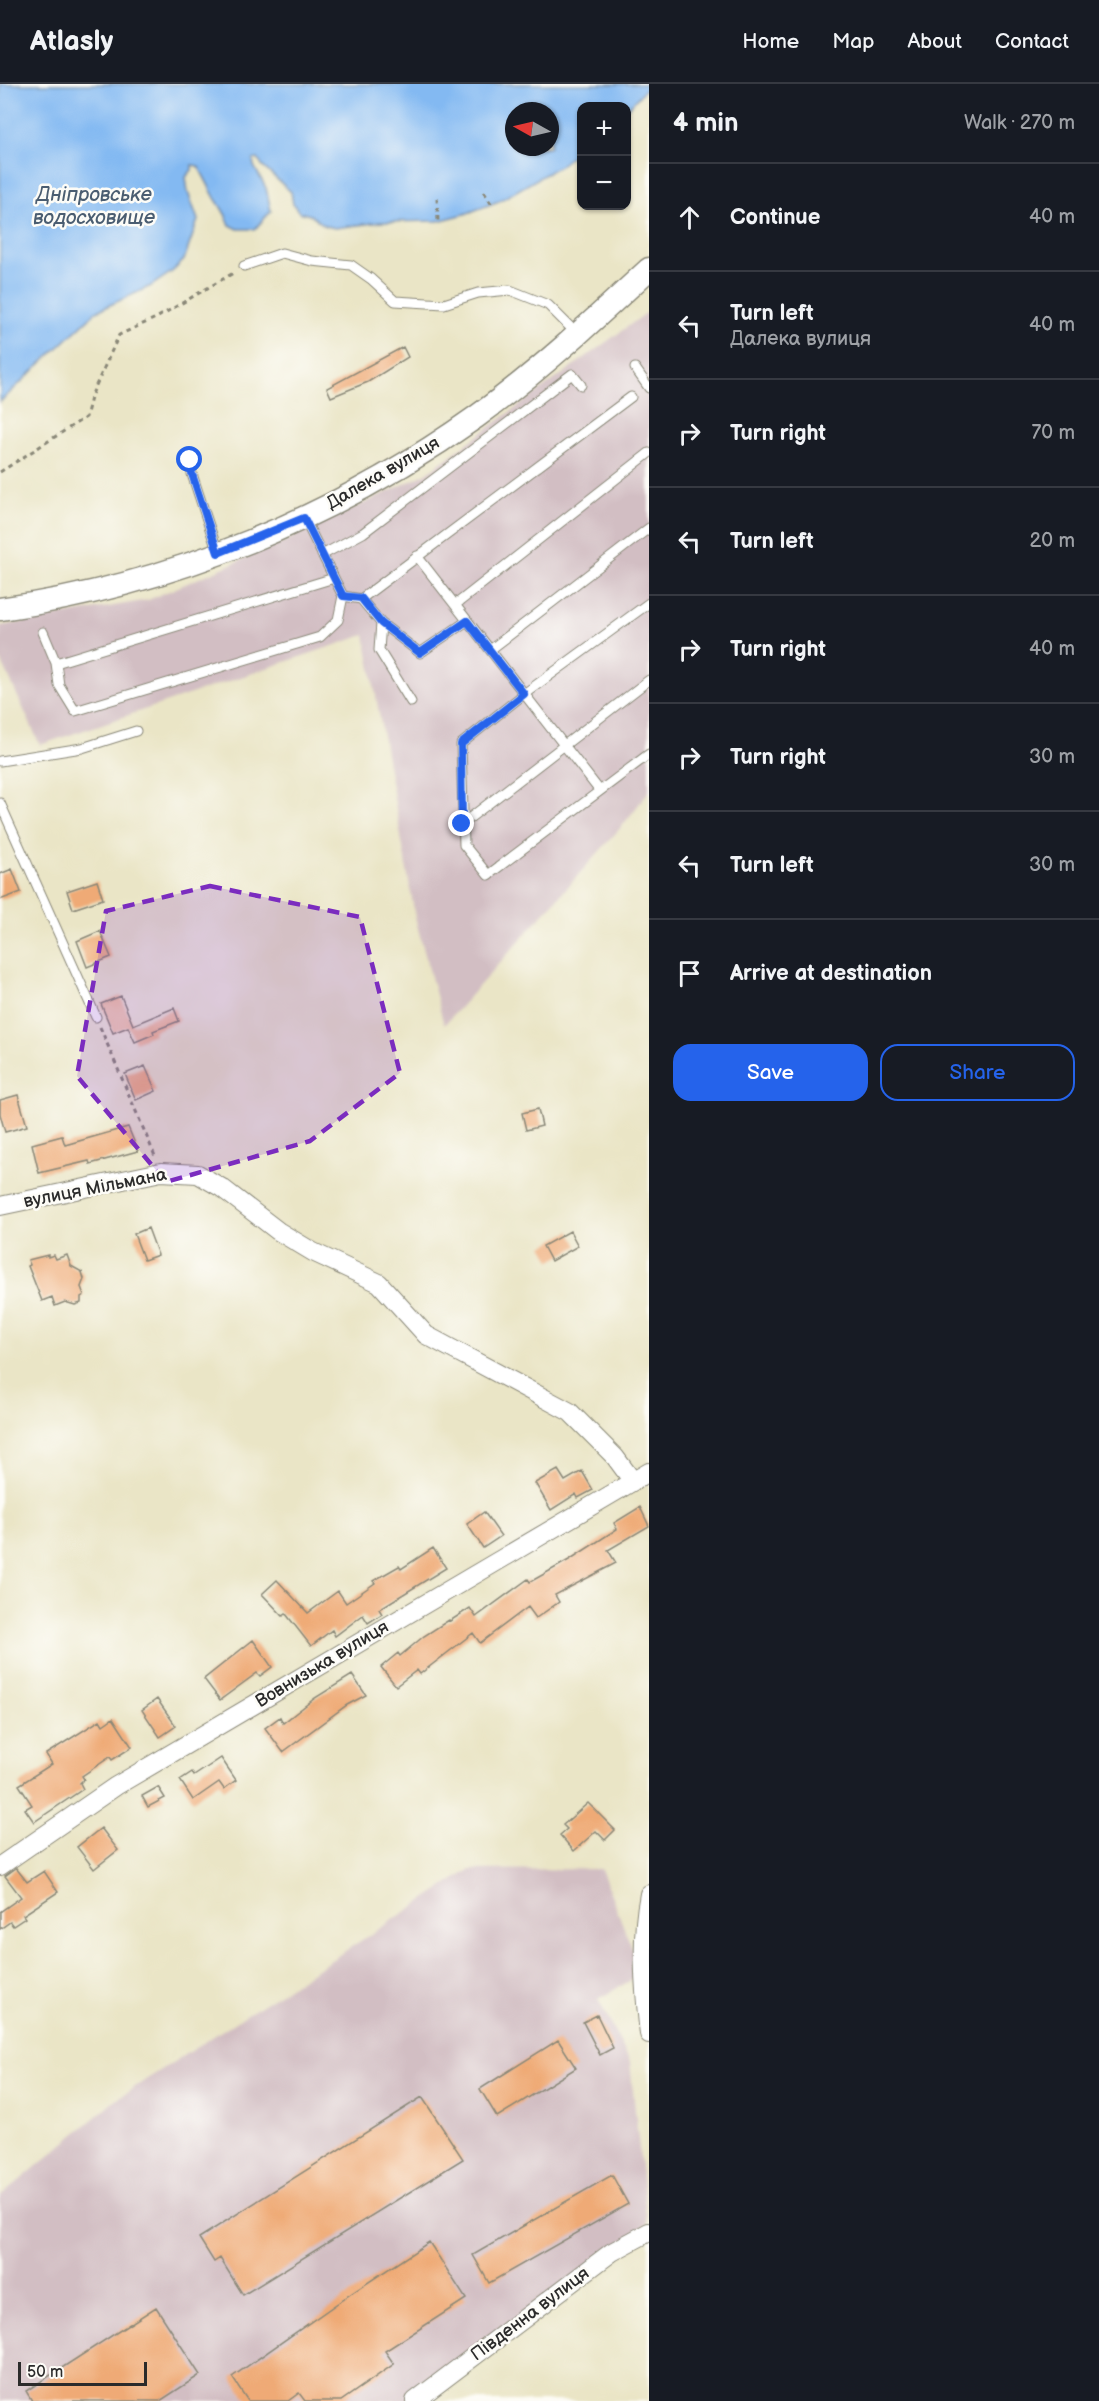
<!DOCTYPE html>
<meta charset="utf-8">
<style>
body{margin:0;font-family:"Balsamiq Sans",sans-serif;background:#20242c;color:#f1f3f6}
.controls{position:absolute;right:18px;top:18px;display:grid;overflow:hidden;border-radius:12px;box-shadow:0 2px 4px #0004}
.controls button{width:54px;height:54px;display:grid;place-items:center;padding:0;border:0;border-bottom:2px solid #363941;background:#171b24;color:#f1f3f6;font:30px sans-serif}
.compass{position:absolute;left:505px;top:18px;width:54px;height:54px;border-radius:50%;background:#171b24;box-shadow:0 2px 4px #0004;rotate:278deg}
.scale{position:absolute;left:18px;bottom:15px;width:129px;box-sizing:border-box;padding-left:6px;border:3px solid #2b2b2b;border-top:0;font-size:16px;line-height:21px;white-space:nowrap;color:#2b2b2b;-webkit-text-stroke:4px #fdfcf7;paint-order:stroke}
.stop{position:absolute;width:18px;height:18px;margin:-14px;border:4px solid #2563eb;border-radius:50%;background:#fff}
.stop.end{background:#2563eb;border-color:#fff;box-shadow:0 2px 6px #0008}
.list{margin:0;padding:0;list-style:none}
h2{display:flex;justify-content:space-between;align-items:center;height:78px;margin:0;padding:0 24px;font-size:26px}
h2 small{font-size:20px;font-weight:400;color:#9ea1a6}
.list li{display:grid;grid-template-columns:39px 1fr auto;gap:18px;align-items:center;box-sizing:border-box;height:108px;padding:0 24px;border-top:2px solid #363941}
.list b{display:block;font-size:22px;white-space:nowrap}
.list p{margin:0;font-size:20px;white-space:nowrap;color:#9ea1a6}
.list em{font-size:20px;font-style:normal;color:#9ea1a6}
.actions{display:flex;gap:12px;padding:18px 24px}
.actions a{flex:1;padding:14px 0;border:2px solid #2563eb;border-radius:18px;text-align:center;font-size:21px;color:#2563eb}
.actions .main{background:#2563eb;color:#fff}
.icon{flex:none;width:33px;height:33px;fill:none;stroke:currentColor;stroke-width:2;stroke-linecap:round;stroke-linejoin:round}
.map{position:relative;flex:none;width:649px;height:2317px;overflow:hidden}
header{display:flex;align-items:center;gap:36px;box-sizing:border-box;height:84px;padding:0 30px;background:#171b24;border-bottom:2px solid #363941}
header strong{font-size:28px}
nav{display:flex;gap:33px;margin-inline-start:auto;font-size:21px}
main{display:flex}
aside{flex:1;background:#171b24}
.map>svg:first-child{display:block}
</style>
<header>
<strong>Atlasly</strong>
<nav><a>Home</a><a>Map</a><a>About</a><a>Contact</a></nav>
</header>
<main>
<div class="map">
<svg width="649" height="2317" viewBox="0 0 649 2317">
<rect width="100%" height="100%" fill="#fdfcf7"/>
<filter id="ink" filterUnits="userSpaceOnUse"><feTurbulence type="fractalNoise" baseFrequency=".0167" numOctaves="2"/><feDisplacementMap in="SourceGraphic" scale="12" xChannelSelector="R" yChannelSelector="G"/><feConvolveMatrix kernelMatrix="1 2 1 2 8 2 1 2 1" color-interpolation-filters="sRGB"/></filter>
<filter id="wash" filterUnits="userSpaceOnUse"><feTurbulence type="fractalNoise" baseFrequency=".008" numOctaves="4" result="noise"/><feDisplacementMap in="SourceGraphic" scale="24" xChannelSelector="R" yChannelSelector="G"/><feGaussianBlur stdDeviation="1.35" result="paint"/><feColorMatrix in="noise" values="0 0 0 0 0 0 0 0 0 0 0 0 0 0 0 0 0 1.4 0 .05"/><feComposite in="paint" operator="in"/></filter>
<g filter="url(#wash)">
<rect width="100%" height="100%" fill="#eae5c6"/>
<path fill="#d2bec3" d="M649,227v480l-26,34 -179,200 -28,-104 -51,-286 -325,110 -40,-87v-32l148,-26 137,-59 140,-67z
M601,1785l41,105 -44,25 32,63 17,162 -231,177h-416v-204l118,-99 352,-228z"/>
<path fill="#83b9f2" stroke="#57728e" stroke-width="1.5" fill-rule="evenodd" d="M0,0h649v1l-22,24 -1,-3h-44l-1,43 -23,18 -59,34 -34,13 -27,7 -57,1 -46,6 -9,-2 -16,-11 -11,-3 -6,-8 -2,-12 -29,-26 -4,-7 -5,1 1,6 12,22 5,23 -16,18h-17l-8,-4c-4,-11 -9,-18 -15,-27 -6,-11 -11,-22 -17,-32l-6,-1v5l-6,7 2,15 10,28 -14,40 -11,11 -22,15 -54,25 -97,91zM514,27h36v36h-36z"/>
<g id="blocks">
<path fill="#efaa76" d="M403,263l5,10 -40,25 -37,15 -4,-9z
M12,785l9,23 -21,8v-26z
M97,797l6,18 -30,10 -6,-18z
M100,847l11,26 -24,10 -10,-26z
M121,912l12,29 41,-17 5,13 -26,10 1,3 -19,8 -7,-15 -15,6 -12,-29z
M145,982l11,25 -20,9 -11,-26z
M18,1011l9,31 -22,6 -5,-18v-14z
M538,1025l4,17 -16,4 -4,-17z
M128,1043l10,24 -48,13 -1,-3 -50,12 -7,-29 30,-8 3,9z
M148,1144l10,27 -14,5 -10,-26z
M570,1147l8,15 -27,15 -8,-15z
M48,1171v2l6,-2 2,4 11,-4 4,11 11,6 2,7 -3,8 3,8 -3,2v6l-6,2 -10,-3 -10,4 -3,-9 -10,4 -14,-35 2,-1 -2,-5z
M558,1386l7,11 17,-10 11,19 -15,8 -2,-4 -25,16 -16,-27z
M640,1423l9,19 -41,24 8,13 -61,32 4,7 -23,16 -8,-11 -48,36 -7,-10 -53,41 -3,-4 -21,16 -15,-19 17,-14 2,3 24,-20 25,-16 1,1 20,-13 6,9 52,-38 2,3 39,-22 48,-31 -3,-6z
M484,1428l17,24 -18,12 -16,-24z
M433,1464l13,20 -67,41 3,5 -14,9 -5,-8 -28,21 -3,-6 -21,16 -25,-32 -3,2 -21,-22 15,-14 31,33 30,-22 8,12 29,-20 -2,-2 26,-15 2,3z
M253,1556l19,27 -12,9 -3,-3 -37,27 -16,-21z
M352,1591l14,20 -19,10 -64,47 -18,-24 15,-11 3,6 32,-25z
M157,1615l19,27 -16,11 -18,-27z
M113,1634l19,29 -20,13 -2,-3 -28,19 2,3 -4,4 3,6 -49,33 -9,-13 7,-4 -13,-20 33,-21 -6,-10 54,-34 3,5z
M221,1674l15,22 -12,9 -5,-7 -26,18 -13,-20 12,-8 2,4z
M158,1703l7,11 -17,9 -6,-11z
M588,1719l27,27 -10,10 -9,-9 -22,20 -14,-16 7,-6 -4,-4z
M101,1744l17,22 -24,19 -17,-22z
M16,1784l11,14 17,-11 14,21 -35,23 2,3 -12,8 -3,-4 -10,7v-17l21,-15 -16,-21z
M597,1931l16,33 -13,7 -17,-33z
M558,1956l18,28 -79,49 -17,-28z
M422,2013l41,62 -220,136 -23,-37 -6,4 -15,-24z
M612,2091l16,29 -139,79 -16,-28z
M429,2158l37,57 -81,52 9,13 -53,37h-36l-6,-8 -11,8h-40l-16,-24 120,-84z
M156,2223l44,68 -40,26h-128l-6,-10z"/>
</g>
</g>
<g filter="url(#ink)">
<use href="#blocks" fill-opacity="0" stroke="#8a8878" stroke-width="1.5"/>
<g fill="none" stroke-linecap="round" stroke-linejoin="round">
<defs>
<path id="service" d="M244,182l38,-13 30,8 39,4 20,14 24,22 49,3 34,-11 32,-3 38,15 28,28
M635,284l14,20
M190,376l2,14 26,79
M304,434l39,78 18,3 270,-202
M322,471l41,-22 209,-159 9,11
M417,472l182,234
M361,515l20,24 39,30 47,-32
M649,519l-125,91 -63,50 3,101 24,30 161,-121
M455,521l194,-152
M381,539l-2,27 32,52
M43,548l13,31 278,-85
M490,566l159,-122
M56,579l3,22 16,26 245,-74 18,-17 5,-24
M0,677l82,-13 54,-17
M0,719l96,214
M462,740l187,-144"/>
<path id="minor" d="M0,1122l161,-34 37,2 24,14 56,43 35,21 66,31 47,52 144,77 45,45 17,23
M0,1782l116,-80 533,-314
M649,1810c-9,46 -5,94 0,140
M415,2317l197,-149 37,-20"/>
<path id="tertiary" d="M0,525c170,-23 337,-93 476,-192 62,-45 118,-97 173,-148"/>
</defs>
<use href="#service" stroke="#8a8878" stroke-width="11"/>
<use href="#minor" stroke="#8a8878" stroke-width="20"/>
<use href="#tertiary" stroke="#8a8878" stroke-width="25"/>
<path stroke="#8a8878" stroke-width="3" stroke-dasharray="4.5 4.5" stroke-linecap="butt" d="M484,108l8,13
M437,114l1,23
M0,388l86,-55 6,-23 27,-59 39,-18 77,-45
M100,943l55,129"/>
<use href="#service" stroke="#fff" stroke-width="9"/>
<use href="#minor" stroke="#fff" stroke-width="18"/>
<use href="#tertiary" stroke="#fff" stroke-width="22"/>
</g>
</g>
<g fill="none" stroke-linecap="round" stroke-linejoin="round" filter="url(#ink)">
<path stroke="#2563eb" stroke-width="8" d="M190,376l2,14 26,79 86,-35 39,78 18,2 20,25 39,30 47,-32 57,73 -63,50 1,80"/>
</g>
<path fill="#7b2cbf" fill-opacity="0.2" stroke="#7b2cbf" stroke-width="4.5" stroke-dasharray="12 8" stroke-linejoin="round" d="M210,802l150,31 40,156 -90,68 -144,41 -89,-106 29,-165z"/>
<g text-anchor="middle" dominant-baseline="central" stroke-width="5" stroke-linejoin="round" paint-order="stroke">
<g font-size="18" fill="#2b2b2b" stroke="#fdfcf7">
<text transform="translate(383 389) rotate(-30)">Далека вулиця</text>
<text transform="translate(95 1104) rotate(-11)">вулиця Мільмана</text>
<text transform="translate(322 1580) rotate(-31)">Вовнизька вулиця</text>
<text transform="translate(530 2230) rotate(-37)">Південна вулиця</text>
</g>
<g font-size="20" font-style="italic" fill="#4a5d71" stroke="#fdfcf7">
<text x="94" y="111">Дніпровське<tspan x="94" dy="23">водосховище</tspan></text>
</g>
</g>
</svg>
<div class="controls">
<button>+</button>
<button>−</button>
</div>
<svg class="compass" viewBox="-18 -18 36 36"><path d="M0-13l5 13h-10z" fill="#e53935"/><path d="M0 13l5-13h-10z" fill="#9ea1a6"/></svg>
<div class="scale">50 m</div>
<div class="stop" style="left:190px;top:376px"></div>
<div class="stop end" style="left:462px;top:740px"></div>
</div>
<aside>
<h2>4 min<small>Walk · 270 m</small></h2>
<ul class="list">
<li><svg class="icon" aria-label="ahead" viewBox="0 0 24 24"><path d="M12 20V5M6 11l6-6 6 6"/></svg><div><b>Continue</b></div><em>40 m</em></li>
<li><svg class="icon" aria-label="left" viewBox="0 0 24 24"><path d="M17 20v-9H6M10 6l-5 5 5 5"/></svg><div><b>Turn left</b><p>Далека вулиця</p></div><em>40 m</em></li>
<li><svg class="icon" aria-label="right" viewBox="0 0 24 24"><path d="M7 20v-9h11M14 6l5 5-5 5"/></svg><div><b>Turn right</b></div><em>70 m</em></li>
<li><svg class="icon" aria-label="left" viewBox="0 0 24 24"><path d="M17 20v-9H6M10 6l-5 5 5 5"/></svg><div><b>Turn left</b></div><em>20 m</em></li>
<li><svg class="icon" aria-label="right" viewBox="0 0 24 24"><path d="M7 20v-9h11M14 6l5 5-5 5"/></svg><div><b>Turn right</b></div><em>40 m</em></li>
<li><svg class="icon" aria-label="right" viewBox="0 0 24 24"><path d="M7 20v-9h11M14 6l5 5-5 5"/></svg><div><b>Turn right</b></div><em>30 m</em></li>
<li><svg class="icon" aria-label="left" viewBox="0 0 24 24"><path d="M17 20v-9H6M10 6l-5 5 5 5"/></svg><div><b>Turn left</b></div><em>30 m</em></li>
<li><svg class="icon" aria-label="arrive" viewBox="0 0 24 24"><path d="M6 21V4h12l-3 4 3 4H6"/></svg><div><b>Arrive at destination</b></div></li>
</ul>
<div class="actions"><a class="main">Save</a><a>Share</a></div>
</aside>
</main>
